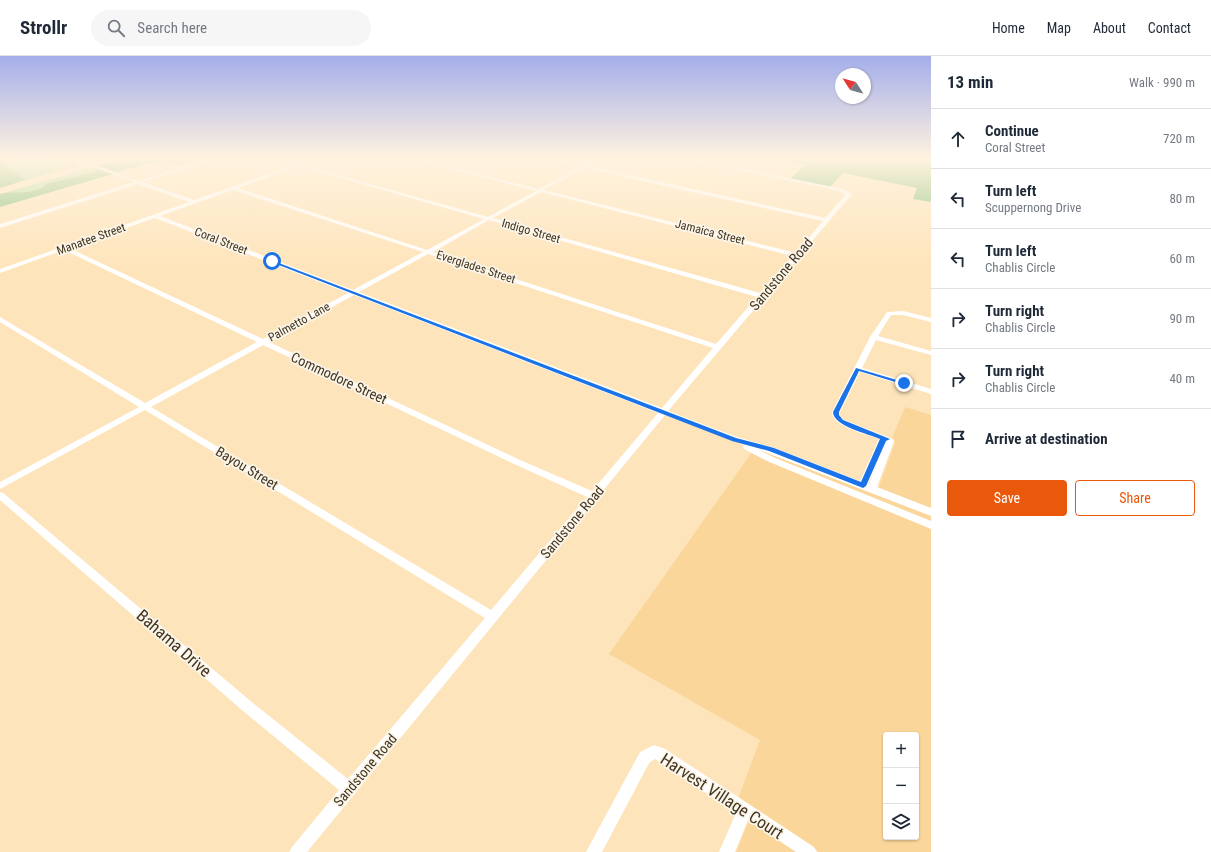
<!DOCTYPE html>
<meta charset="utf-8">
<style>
body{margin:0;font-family:"Roboto Condensed",sans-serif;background:#f6f6f7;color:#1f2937}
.controls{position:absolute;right:12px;bottom:12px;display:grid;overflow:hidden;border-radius:4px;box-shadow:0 1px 3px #0004}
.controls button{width:36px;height:36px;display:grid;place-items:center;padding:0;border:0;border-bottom:1px solid #e0e1e3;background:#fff;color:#1f2937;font:20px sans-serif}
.compass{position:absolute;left:835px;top:12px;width:36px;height:36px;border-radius:50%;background:#fff;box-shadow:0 1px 3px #0004;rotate:306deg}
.stop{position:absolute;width:12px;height:12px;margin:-9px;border:3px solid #1a73e8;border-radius:50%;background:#fff}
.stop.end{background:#1a73e8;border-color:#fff;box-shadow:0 1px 4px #0008}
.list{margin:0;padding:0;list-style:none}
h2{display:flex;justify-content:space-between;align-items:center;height:52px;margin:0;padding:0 16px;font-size:17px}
h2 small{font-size:13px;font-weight:400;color:#747a83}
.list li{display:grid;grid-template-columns:26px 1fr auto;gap:12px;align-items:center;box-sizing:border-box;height:60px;padding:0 16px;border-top:1px solid #e0e1e3}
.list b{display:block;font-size:15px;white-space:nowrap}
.list p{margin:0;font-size:13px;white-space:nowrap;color:#747a83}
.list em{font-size:13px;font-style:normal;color:#747a83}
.actions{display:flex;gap:8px;padding:12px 16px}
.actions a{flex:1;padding:9px 0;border:1px solid #ea580c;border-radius:4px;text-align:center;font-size:14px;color:#ea580c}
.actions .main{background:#ea580c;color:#fff}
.icon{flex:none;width:22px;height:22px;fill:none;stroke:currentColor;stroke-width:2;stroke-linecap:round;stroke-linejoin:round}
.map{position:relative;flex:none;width:931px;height:796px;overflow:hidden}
header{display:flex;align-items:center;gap:24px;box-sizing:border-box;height:56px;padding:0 20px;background:#fff;border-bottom:1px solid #e0e1e3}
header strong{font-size:19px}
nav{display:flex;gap:22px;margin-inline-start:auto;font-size:14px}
.search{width:280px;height:36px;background:#f6f6f7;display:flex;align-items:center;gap:10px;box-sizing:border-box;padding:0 14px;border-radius:22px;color:#747a83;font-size:15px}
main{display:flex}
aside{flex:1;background:#fff}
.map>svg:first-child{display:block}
</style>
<header>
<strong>Strollr</strong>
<div class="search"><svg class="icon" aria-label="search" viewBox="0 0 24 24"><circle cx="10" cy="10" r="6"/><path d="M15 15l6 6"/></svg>Search here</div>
<nav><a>Home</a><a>Map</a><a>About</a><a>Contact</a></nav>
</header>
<main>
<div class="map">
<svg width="931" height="796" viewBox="0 0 931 796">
<rect width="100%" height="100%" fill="#fee4ba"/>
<path fill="#fad69a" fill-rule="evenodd" d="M905,351l26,8v94l-53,-20 17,-46 -3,-5z
M755,392l176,67v6l-159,-64z
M752,396l179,75v325h-112l-81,-53 22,-59 -151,-86zM886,679h30v102h-30z
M749,764l49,32h-62z"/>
<path fill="#b0dea7" d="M4,102h52l23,7 -53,15 -17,-11 -6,-9z
M93,111l5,2 -4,3 -48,12c-8,11 -30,7 -42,9z"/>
<path fill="#82bf76" d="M0,102h4l-1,2 6,9 17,11 -26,8z
M123,102h79l-24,7 -10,-3 -21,2 -30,8 -19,-6z
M771,102h160v44l-18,-3 4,-11 -74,-15 -13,14 -40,-8 15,-14z
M95,111l18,7 -113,33v-13c13,-4 37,2 46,-10l48,-12 4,-3z"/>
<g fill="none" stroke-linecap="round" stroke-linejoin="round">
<path fill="#fff" fill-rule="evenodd" d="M68,102h6l64,23 73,-23h6l-74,24 51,18 120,-42h6l-17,7 185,52 48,-26 -127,-33h7l123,31 41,-22 -36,-9h8l31,7 13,-7h5l-13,8 237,52 21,-24 -6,-3 -159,-33h8l154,31 9,5 -184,217 69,26 38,11 85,33 19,-42c-13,-5 -47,-12 -47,-27l38,-75 17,-25 16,-1 28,7v4l-28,-7h-12l-13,21 53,15v4l-55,-15 -14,28 69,21v5l-71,-22 -20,40v4l4,4 49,19 1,2 -17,46 54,21v8l-174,-67 16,8 158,64v8l-164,-68 -23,-12 -1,-2 1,-2 -79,-30 -358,437h-18l3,-5 47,-57 -96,-79 -243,-211v-8l3,1 250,210 95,76 137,-161 -340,-208 -145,79v-7l139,-75 -139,-85v-5l145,86 112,-61 -193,-92 -64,23v-4l189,-67 -51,-18 -138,44v-4l134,-42zM299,110l185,53 -57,31 -189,-62zM584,112l239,53 -27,32 -252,-63zM233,134l190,62 -70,38 -193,-74zM541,136l252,64 -33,37 -267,-75zM155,162l193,75 -85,46 -194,-91zM489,164l268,77 -41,47 -283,-92zM428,198l285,94 -51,60 -303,-116zM354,239l304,118 -66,78 -72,-31 -251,-118zM263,289l251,119 73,33 -96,113 -340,-203zM878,406l-9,22h-1z
M654,689l11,4 149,98 3,5h-21l-48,-32 -13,32h-16l17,-39 -81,-54 -5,3 -3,5 -45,85h-16l54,-100z"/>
</g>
<linearGradient id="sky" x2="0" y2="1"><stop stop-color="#a5aeea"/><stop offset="0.48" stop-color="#fff3e0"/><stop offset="1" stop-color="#fff3e0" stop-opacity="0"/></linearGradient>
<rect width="931" height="213" fill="url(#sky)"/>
<path fill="#1a73e8" d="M271,204l465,178 38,10 87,34 19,-43c-11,-5 -47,-13 -47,-27l23,-44 51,15 -5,1 -43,-13 -20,41v3l4,5 47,19 -4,2 -20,45 -3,2 -94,-37 -37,-10 -461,-179z"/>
<g text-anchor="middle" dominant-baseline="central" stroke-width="3.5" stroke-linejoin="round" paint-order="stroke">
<g font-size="12" fill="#41351f" stroke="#fbf5ea">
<text transform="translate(531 175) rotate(16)">Indigo Street</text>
<text transform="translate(710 176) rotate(14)">Jamaica Street</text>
<text transform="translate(91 183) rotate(-20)">Manatee Street</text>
<text transform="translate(221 185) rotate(21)">Coral Street</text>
<text transform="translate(476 211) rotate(18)">Everglades Street</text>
<text transform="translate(299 266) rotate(-29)">Palmetto Lane</text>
</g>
<g font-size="14" fill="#41351f" stroke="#fbf5ea">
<text transform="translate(781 218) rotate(-50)">Sandstone Road</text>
<text transform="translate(339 322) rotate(25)">Commodore Street</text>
<text transform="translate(247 412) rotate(31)">Bayou Street</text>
<text transform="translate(572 466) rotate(-50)">Sandstone Road</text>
<text transform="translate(365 714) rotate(-50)">Sandstone Road</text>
</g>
<g font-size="17" fill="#41351f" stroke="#fbf5ea">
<text transform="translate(174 587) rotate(41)">Bahama Drive</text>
<text transform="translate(722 740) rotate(33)">Harvest Village Court</text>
</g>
</g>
</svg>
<div class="controls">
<button>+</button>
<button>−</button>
<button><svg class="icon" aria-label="layers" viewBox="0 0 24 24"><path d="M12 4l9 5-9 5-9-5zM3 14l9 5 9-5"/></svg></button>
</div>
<svg class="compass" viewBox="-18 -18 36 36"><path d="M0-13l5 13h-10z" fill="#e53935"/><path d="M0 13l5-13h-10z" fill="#747a83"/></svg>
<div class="stop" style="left:272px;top:205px"></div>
<div class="stop end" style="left:904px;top:327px"></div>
</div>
<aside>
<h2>13 min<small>Walk · 990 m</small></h2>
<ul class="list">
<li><svg class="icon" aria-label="ahead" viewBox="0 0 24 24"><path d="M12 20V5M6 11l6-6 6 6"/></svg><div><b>Continue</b><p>Coral Street</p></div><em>720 m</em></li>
<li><svg class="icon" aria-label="left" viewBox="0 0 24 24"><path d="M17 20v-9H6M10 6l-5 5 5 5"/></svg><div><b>Turn left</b><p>Scuppernong Drive</p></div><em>80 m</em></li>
<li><svg class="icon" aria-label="left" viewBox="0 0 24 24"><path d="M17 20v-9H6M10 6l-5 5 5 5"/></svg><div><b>Turn left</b><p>Chablis Circle</p></div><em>60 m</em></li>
<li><svg class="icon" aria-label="right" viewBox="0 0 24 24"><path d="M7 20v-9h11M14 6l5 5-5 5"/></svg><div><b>Turn right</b><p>Chablis Circle</p></div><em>90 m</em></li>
<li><svg class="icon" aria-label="right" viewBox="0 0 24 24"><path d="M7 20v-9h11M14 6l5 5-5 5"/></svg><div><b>Turn right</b><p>Chablis Circle</p></div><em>40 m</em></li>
<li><svg class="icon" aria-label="arrive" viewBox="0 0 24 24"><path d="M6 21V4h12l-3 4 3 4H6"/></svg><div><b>Arrive at destination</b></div></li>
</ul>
<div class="actions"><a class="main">Save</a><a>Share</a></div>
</aside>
</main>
